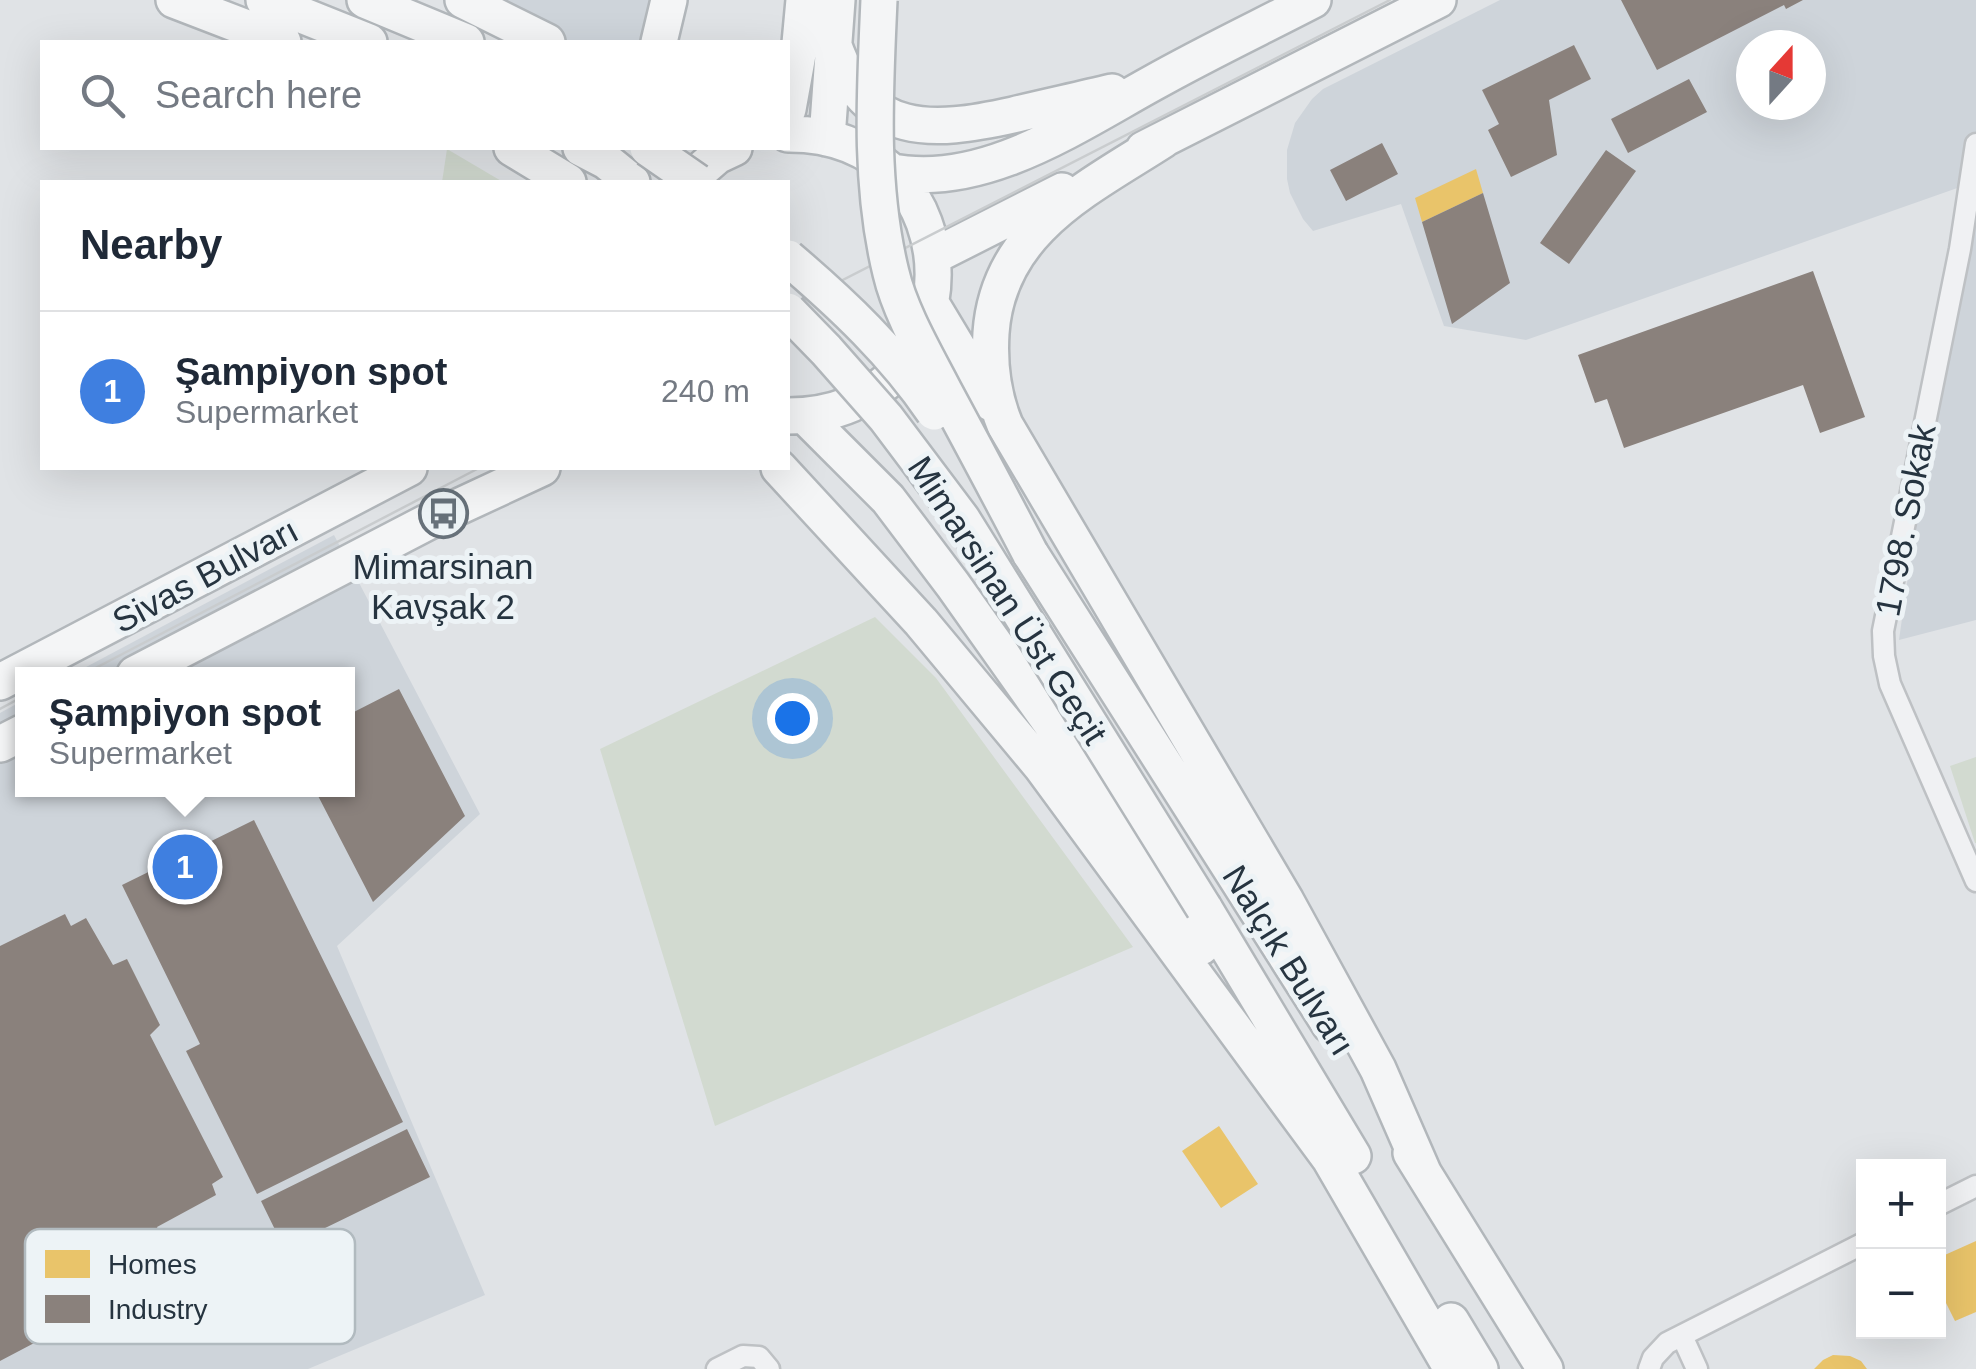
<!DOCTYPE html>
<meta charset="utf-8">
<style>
body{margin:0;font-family:Arial,sans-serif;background:#f2f2f3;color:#1f2937}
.controls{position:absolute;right:30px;bottom:30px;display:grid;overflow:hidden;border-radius:0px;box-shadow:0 10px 40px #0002}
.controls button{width:90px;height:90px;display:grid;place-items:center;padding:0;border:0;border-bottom:2px solid #e0e1e3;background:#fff;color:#1f2937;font:50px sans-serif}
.compass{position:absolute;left:1736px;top:30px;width:90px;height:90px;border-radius:50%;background:#fff;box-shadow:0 10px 40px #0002;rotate:21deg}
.you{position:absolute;left:792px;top:718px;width:35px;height:35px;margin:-25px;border:8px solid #fff;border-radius:50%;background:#1a73e8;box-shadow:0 0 0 15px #1a73e833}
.badge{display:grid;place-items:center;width:65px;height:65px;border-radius:50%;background:#67717a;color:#fff;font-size:32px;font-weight:700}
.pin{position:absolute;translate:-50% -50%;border:5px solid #fff;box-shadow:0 2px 10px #0006}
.popup{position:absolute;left:15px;top:667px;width:340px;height:130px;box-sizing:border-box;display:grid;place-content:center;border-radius:0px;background:#fff;filter:drop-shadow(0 2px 8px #0005);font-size:32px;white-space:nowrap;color:#747a83}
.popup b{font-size:38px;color:#1f2937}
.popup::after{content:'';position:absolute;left:50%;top:100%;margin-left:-20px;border:20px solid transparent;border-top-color:#fff}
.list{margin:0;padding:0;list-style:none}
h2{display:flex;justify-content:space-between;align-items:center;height:130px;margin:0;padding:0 40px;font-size:42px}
h2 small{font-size:32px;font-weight:400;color:#747a83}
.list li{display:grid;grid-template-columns:65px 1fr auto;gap:30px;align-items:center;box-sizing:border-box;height:160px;padding:0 40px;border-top:2px solid #e0e1e3}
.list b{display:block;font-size:38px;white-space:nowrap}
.list p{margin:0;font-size:32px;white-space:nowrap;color:#747a83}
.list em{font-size:32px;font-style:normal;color:#747a83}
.icon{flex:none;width:55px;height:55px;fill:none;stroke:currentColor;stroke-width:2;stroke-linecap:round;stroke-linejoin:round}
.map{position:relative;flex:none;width:1976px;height:1369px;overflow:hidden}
.search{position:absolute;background:#fff;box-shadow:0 10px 40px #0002;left:40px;top:40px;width:750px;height:110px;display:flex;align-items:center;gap:25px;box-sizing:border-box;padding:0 35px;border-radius:0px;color:#747a83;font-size:38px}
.panel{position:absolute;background:#fff;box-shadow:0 10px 40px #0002;left:40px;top:180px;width:750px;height:290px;border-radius:0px}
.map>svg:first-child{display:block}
</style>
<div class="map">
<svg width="1976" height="1369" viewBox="0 0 1976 1369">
<rect width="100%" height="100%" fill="#e0e3e6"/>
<path fill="#ced4da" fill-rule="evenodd" d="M470,0h183l-8,42h-80z
M1500,0h476v620l-77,20 64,-454 -437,154 -82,-14 -43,-122 -88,27 -10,-12 -13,-26 -3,-14v-29l8,-27 17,-24 11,-10zM1751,45h60v60h-60z
M334,535l146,279 -143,132 148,349 -177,74h-308v-656l22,-12v89h326v-116h-275z"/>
<path fill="#d2dad0" d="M447,149l56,33h-61z
M875,617l61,61 197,269 -418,179 -115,-377z
M1976,757v86h-1l-25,-77z"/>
<path fill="#e9c46a" d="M1476,169l7,24 -61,29 -7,-24z
M1219,1126l39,58 -37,24 -39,-57z
M1976,1241v71l-21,9 -17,-34v-29z
M1833,1355l17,1 11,5 6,8h-53l9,-9z"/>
<path fill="#8a817c" d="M1621,0h182l-17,9 -2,-4 -127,65z
M1574,45l17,34 -42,21 8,55 -46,22 -23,-47 11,-6 -17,-34z
M1689,79l18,33 -79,41 -17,-34z
M1382,143l16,31 -52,27 -16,-31z
M1606,150l30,21 -67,93 -29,-21z
M1483,193l27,90 -58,41 -30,-102z
M1813,271l52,146 -45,16 -17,-48 -179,63 -17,-49 -12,4 -17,-48z
M399,689l66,127 -92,86 -58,-112h33v-75z
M254,820l149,302 -146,72 -71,-143 14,-7 -78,-159z
M65,914l6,12 15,-8 27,47 14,-6 33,66 -10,10 73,142 -11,7 4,11 -59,32 18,42 -175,92v-415z
M407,1129l23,48 -146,71 -23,-47z"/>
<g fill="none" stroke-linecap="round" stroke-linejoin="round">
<defs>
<path id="street" d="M1976,144l-16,105 -77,382 1,25 6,28 86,197
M1938,1205l38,-19
M1682,1336l15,33
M717,1369l26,-13 16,1 10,12
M1649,1369l4,-11 14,-15 197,-100"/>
<path id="highway" d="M174,0l109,42
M264,0l105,42
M365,0l101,42
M463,0l84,42
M659,42l10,-42
M834,46c33,92 97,87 179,69 33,-8 66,-15 99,-23
M788,109l12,-66 4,-43
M788,134c194,-1 193,282 0,282
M827,138l10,-138
M1163,140c-76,49 -165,90 -172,193 -2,32 2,63 14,92l281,476 92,168 45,103
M512,148l56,34
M581,148l25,13 26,21
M1144,149l294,-149
M889,171c91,20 186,-45 262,-87 53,-30 108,-56 162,-84
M687,182l30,-26 17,-8
M934,256l128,-65
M932,305l59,98
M805,416l83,83 65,86 129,182 119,180
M779,468l142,154 120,144 289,393 122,210
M1030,553l300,472
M135,674l308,-160 99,-46
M0,682l409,-214
M0,744l22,-11
M1204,908l149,248
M1411,1153l134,216
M1451,1321l29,48"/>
</defs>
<use href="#street" stroke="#bec1c4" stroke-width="25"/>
<use href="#highway" stroke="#b2b7bb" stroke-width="40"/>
<use href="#street" stroke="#f0f1f3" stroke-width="20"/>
<use href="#highway" stroke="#f4f5f6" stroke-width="35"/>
<path stroke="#c9ccce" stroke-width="2.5" d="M788,308l602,-308
M84,674l395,-206
M0,709l22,-12"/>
<defs>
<path id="highway-bridge" d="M879,0c-4,91 -10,184 12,273 9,39 35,83 53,118 29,54 58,108 86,162
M648,148l49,34
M788,258c54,46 106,95 146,154
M788,311l38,39 60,68 76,101 242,389"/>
</defs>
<use href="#highway-bridge" stroke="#b2b7bb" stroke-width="40" stroke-linecap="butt"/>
<use href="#highway-bridge" stroke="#f4f5f6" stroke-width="35"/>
</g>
<defs>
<symbol id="bus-ring" viewBox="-11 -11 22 22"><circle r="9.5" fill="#edf3f6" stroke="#67717a" stroke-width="1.5"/><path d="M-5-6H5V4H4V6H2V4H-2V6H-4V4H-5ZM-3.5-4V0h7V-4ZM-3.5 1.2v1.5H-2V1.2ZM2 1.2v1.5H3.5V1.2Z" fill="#67717a"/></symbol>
</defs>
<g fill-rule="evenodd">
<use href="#bus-ring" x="416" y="486" width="55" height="55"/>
</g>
<g text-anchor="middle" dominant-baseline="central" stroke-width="10" stroke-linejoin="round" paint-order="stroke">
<g font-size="35" fill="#263440" stroke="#edf3f6">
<text transform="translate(1905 520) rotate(-79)">1798. Sokak</text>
<text transform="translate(205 575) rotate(-28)">Sivas Bulvarı</text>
<text transform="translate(1008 600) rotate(57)">Mimarsinan Üst Geçit</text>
<text transform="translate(1289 960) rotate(58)">Nalçık Bulvarı</text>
</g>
<g font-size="35" fill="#263440" stroke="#edf3f6">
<text x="443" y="566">Mimarsinan<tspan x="443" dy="40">Kavşak 2</tspan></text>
</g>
</g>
<rect x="25" y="1229" width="330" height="115" rx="15" fill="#edf3f6" stroke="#b1babf" stroke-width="2.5"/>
<rect x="45" y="1250" width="45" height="28" fill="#e9c46a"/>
<rect x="45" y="1295" width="45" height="28" fill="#8a817c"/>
<g font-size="28" fill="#263440">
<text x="108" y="1274">Homes</text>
<text x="108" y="1319">Industry</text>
</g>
</svg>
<div class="controls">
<button>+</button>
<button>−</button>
</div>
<svg class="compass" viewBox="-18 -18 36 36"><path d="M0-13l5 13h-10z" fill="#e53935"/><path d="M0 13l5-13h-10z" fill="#747a83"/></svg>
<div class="you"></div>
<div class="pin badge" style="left:185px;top:867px;background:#3f7fe0">1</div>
<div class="popup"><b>Şampiyon spot</b>Supermarket</div>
<div class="search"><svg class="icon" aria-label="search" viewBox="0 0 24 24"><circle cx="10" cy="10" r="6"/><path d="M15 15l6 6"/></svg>Search here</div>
<section class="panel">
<h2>Nearby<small></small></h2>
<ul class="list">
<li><span class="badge" style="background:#3f7fe0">1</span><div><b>Şampiyon spot</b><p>Supermarket</p></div><em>240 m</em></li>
</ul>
</section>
</div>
